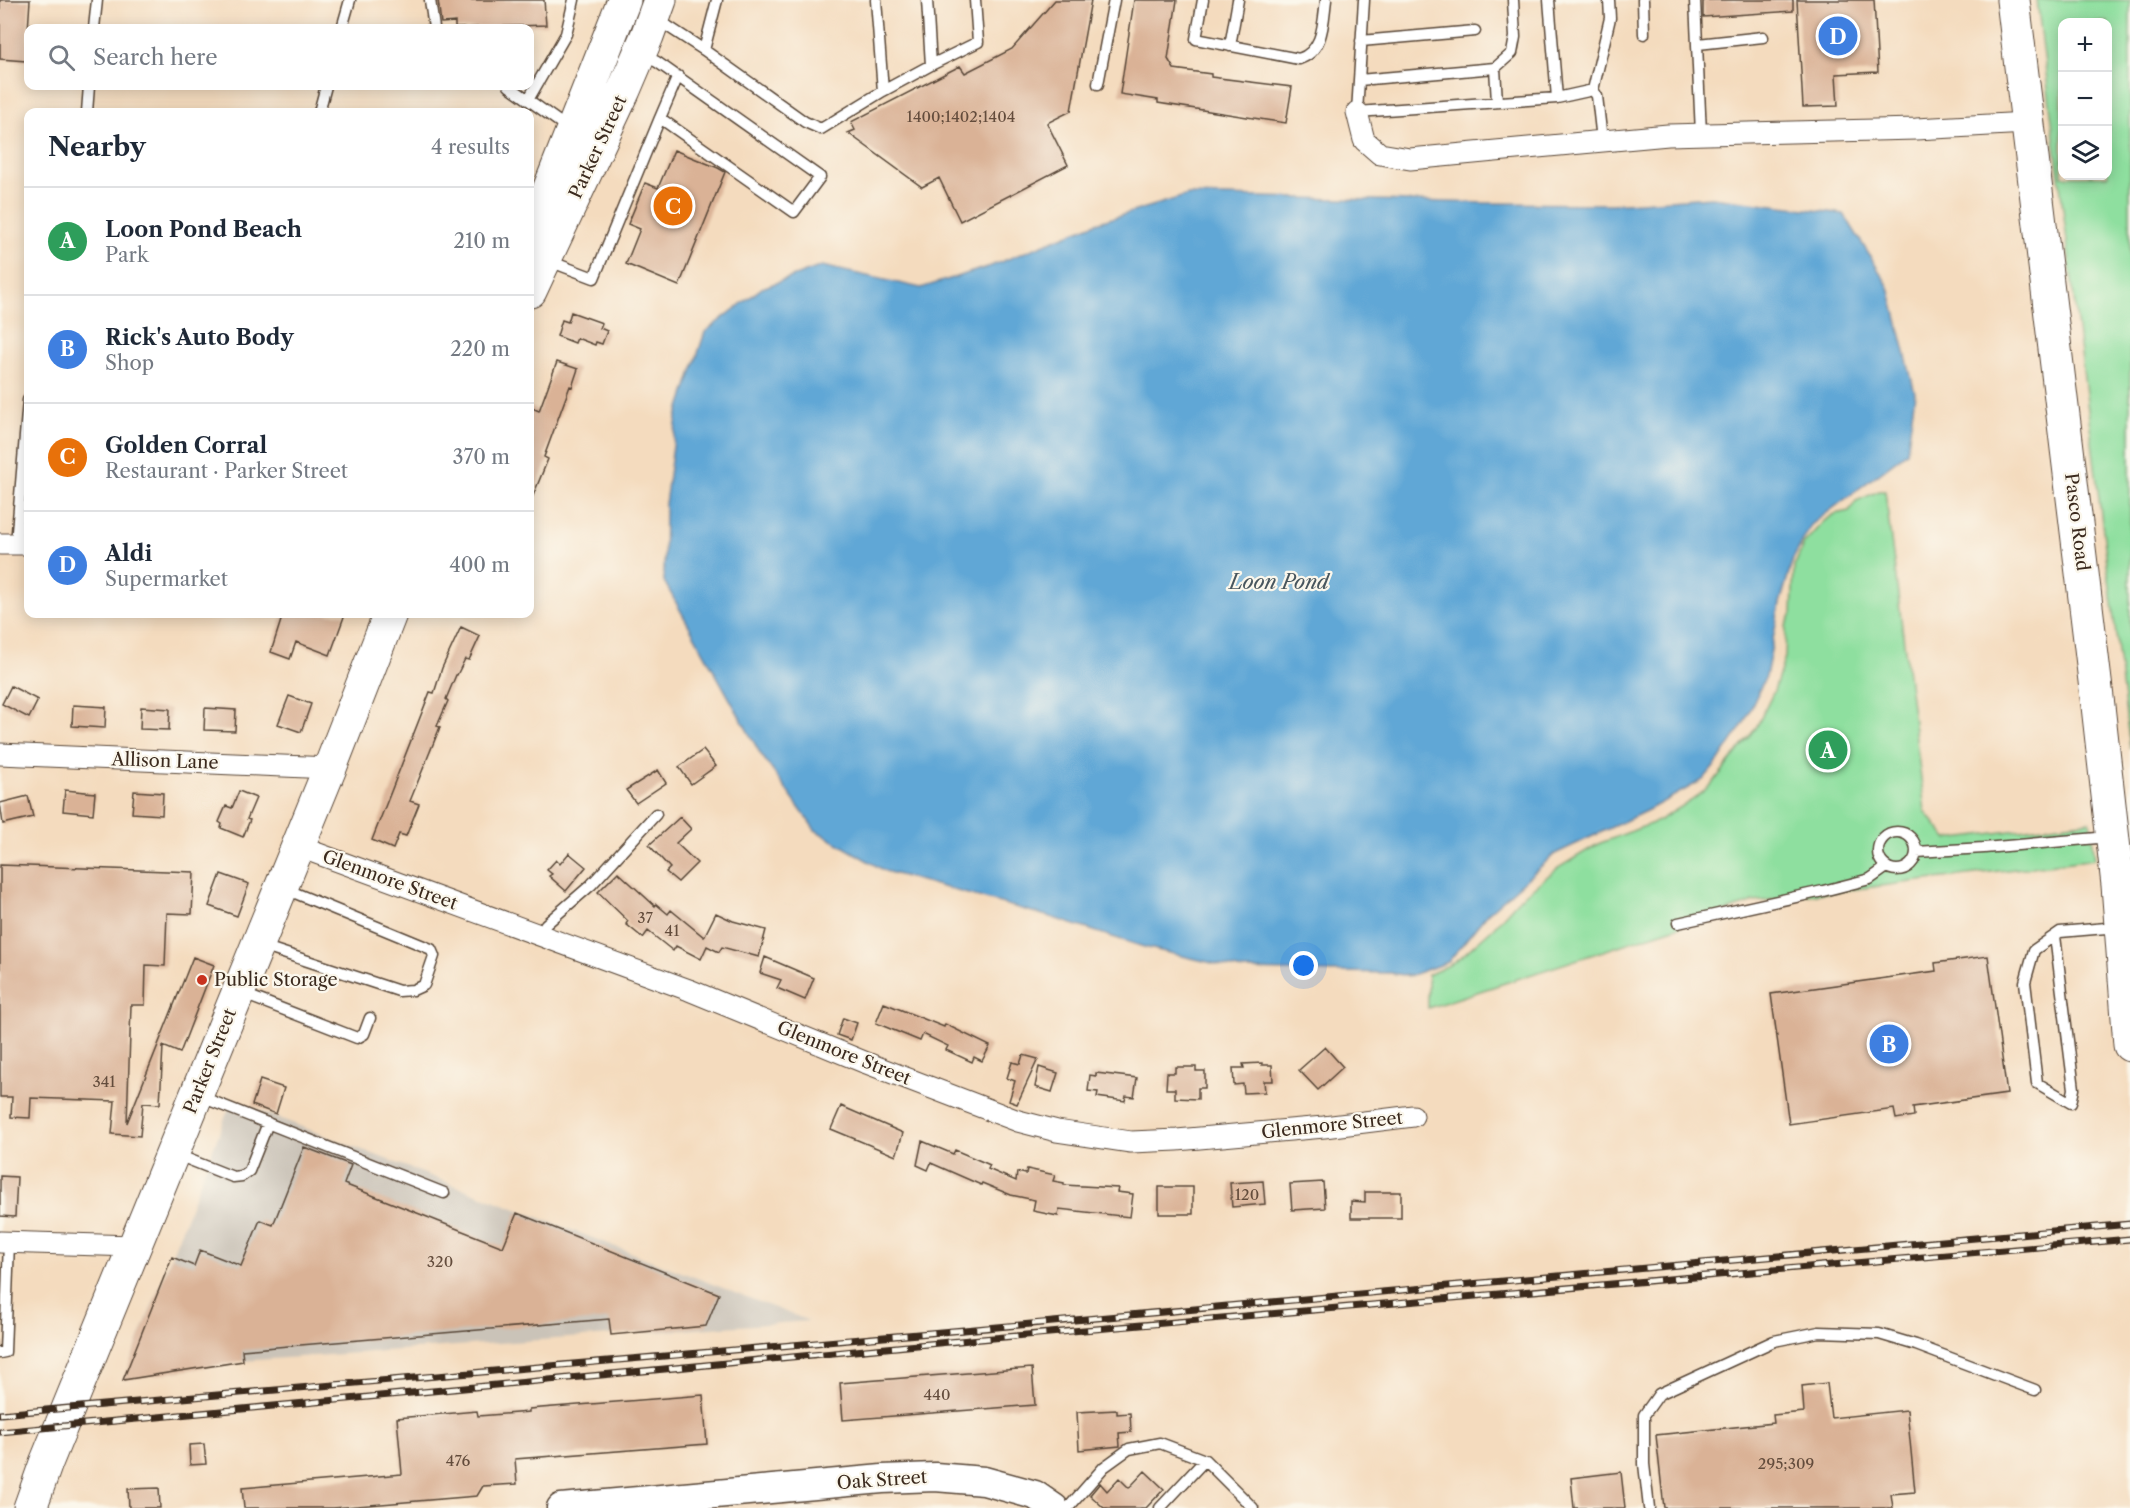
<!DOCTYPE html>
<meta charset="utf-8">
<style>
body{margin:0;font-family:"Libre Caslon Text",serif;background:#f6f6f7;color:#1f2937}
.controls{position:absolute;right:18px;top:18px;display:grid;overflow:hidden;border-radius:12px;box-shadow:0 3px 15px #0003}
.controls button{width:54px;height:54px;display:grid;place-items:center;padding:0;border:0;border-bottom:2px solid #e0e1e3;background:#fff;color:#1f2937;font:30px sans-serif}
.you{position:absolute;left:1304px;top:966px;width:21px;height:21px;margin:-15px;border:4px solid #fff;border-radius:50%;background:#1a73e8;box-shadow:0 0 0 9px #1a73e833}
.badge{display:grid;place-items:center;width:39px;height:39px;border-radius:50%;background:#0f766e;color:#fff;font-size:20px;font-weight:700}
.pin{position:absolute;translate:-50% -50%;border:3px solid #fff;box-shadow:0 2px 6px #0006}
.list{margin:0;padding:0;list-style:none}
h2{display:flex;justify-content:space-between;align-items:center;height:78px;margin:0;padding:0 24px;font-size:26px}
h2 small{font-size:20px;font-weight:400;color:#747a83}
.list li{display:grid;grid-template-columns:39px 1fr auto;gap:18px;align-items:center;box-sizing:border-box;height:108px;padding:0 24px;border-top:2px solid #e0e1e3}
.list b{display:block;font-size:22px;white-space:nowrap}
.list p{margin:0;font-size:20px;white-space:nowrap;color:#747a83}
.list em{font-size:20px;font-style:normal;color:#747a83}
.icon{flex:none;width:33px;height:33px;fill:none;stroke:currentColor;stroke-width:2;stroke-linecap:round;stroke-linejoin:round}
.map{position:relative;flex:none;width:2130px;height:1508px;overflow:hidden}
.search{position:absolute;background:#fff;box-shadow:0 3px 15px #0003;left:24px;top:24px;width:510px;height:66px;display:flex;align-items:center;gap:15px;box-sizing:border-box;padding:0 21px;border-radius:12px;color:#747a83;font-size:22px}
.panel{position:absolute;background:#fff;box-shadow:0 3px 15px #0003;left:24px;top:108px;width:510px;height:510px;border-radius:12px}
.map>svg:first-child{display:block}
</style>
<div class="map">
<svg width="2130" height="1508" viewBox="0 0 2130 1508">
<rect width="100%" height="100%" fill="#fbf7ec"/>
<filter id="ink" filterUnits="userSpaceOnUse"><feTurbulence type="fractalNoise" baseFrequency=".0167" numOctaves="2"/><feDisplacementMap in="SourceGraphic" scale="12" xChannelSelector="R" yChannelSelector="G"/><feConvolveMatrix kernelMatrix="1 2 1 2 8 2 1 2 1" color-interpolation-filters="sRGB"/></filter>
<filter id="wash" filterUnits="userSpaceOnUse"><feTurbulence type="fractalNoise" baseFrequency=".008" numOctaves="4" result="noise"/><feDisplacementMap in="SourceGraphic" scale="24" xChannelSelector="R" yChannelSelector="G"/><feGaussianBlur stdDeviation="1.35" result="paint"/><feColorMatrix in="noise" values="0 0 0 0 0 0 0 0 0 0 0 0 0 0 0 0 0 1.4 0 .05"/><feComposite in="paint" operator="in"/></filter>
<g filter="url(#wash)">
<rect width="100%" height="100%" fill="#f4dbbe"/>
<path fill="#cac3b8" d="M232,1100l577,221 -566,40 -120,19z"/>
<path fill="#8edf9f" stroke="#64845e" stroke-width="1.5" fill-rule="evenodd" d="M2037,0h93v748zM2062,22h46v154h-46z
M1879,491h6l40,320 22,28 143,-18 5,38 -341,43 -326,106v-33l21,-10 14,-10 30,-27 27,-30 38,-30 40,-24 60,-23 36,-22 19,-16 43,-55 18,-37 11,-34 1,-31 6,-13 2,-46 10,-24 20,-22 11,-7 14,-3 7,-10z"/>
<path fill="#60a7d6" stroke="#4e687a" stroke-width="1.5" d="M1188,195l299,8 124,1 101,-7 132,17 45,73 26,106 -8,59 -96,73 -18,34 -13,44 -14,73 -22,47 -26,39 -15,18 -55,30 -93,44 -68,60 -39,48 -39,14 -18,-3 -149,-3 -98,-23 -97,-31 -162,-45 -70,-41 -55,-77 -96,-172 1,-77 12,-87 28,-85 57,-44 60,-22 99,22 70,-22 105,-43z"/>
<g id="blocks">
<path fill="#dab296" d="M0,0h30l-4,61 -26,-2z
M438,0h106l2,25 -91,3v-6l-14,1z
M1055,0h36l-20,111 -24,12 21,42 -108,56 -21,-43 -17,9 -74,-54 7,-3 -4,-8 109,-56 5,7 47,-24z
M1134,0h43l-9,59 6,10 37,5v3l81,10 -6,36 -128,-20v-3l-38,-6z
M1703,0h90v11l-90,6z
M1797,0h77l4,72 -42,2 2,32 -35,1z
M674,150l44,18 7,4 -46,114 -53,-22 14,-35 -12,-5 17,-41 13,5z
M571,312l31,11 -2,5 7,3 -5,13 -6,-2 -1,3 -18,-7 -2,5 -18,-7 5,-16 6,2z
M557,362l21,7 -6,18 -2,-1 -26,71 4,2 -18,44v-96l9,4z
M283,614h62l-15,41 -34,-13 -6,17 -19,-7z
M461,627l19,9 -11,24 -4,-1 -8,16h-1l-10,24 2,2 -11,25 3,1 -30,74 9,3 -13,32 -7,-2 -6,15 -21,-9 58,-148 4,1 8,-25z
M11,686l27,14 -9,18 -27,-14z
M289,696l22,8 -10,28 -23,-8z
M73,705l33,2 -1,21 -33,-2z
M141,707l29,2 -1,21 -29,-1z
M205,708l31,2 -1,21 -31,-1z
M703,750l13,16 -25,18 -12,-17z
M658,770l8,13 -30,20 -10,-13z
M65,790l30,3 -2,21 -30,-3z
M134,791l29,2 -1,22 -30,-2z
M239,791l17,7 -9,21 3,1 -7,17 -22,-9 1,-4 -3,-2 7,-16 6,2z
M28,796l5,21 -30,7 -3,-21z
M680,817l11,12 -15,14 21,20 -19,19 -12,-10 4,-4 -21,-23z
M569,853l17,14 -20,24 -17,-15 3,-2 -5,-4 9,-10 4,4z
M0,865l194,7 -2,42 -25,-1 -2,53 -19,-1 -1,40h-14l-4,118 66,-166 21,8 -34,88 -17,-7 -3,58 -17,-1 -3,33 -28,-2 3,-33 -84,-3 -1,20 -19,-1 1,-20h-12z
M618,872l37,34 1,-2 12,10 3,-4 33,27 12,-24 17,8 33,9 -7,27 -37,-10 -3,5 -12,-6 -6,13 -25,-13 -3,5 -25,-20 -5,7 -17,-14 2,-3 -30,-29z
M221,874l28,10 -12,32 -28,-10z
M1988,956l19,138 -94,13 1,9 -18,3 -2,-10 -105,15 -18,-130 165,-23 -1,-8z
M765,957l49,21 -9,22 -28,-12 4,-8 -21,-7z
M884,1003l60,24 1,-3 45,22 -8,15 -8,-4 -2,5 -26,-12 2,-4 -25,-12 -3,7 -44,-18z
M843,1018l14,5 -6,17 -14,-5z
M1325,1047l18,20 -25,23 -19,-20z
M1023,1055l15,4 -21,45 -8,-3 6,-20 -8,-3 5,-16 8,2z
M1262,1063v2h10l1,16h-9l1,11 -21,1 -1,-9 -9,1 -1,-17h11l-1,-4z
M1039,1067l19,6 -6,19 -17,-5z
M1175,1067h21v4h9v17h-7v11l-23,-1v-9h-9l1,-16h8z
M1096,1073l41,5 -3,19 -8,-1 -1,5 -28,-4 1,-5 -10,-1 2,-16 6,1z
M260,1080l24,8 -8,26 -24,-9z
M841,1106l62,27 -7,23 -65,-27z
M922,1141l31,13 2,-4 35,15 -2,4 28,12 1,-9 9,2 1,-5 28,6 -2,6 11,2v2l54,3 -1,4 16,2 -3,23 -71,-8 -1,7 -25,-5 2,-11 -24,-5 -29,-12 -1,2 -50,-22 -3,7 -11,-5z
M304,1147l47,18 -7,19 159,63 14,-34 202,81 -13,32 -95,9 -2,-16 -367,31 1,11 -120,19 49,-123 22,9 6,-16 41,16 19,-46 13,5z
M0,1176l17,1 -2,40 -15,-1z
M1263,1181l2,23 -33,3 -2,-24z
M1323,1182l2,26 -33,2 -2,-26z
M1159,1187h34v27h-34z
M1365,1192h36v26h-50v-17l14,1z
M1032,1368l3,37 -192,15 -3,-37z
M1827,1383l4,35 76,-8 8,82 -24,2 2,14h-229l-8,-73 118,-12 -1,-8 31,-3 -2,-26z
M703,1395l4,49 -192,15 2,25 -34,2 -6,10 -144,12h-89l-2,-20 160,-14 -5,-56 80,-7 1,5 51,-4v-3z
M1117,1410v4l13,-1 1,19 -12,1 1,13 -41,4 -2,-38z
M204,1444l2,20 -16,1 -1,-20z
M1145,1471l19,18 -18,19h-42l-14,-13 10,-12 7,8 12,-13 10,10z
M1621,1472l4,36h-51l-3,-30z
M159,1488l1,20h-31l-1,-19z"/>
</g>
</g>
<g filter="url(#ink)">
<use href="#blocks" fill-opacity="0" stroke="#574536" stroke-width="1.5"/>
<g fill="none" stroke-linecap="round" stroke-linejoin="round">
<defs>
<path id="lane" d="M430,0l4,28
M1203,0l-7,39 103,20c25,-8 24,-37 27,-59
M1364,0l-7,112 200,-14 -8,-98
M1643,0l1,34
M1695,0l6,134
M658,20l46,30 101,72 16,7 62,-38 -7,-91
M94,28l3,-28
M342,28l8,-28
M1361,41l114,-10
M1698,44l65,-7
M1230,46l8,-46
M704,50l13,-50
M931,65l47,-23 -3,-42
M1495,68l17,-15 3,-16 -2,-37
M1359,80l136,-12 2,34
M1098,84l16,-84
M509,86l60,43
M1593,90l17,-72 -1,-18
M883,91l48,-26 -4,-65
M1557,98l36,-8 4,6 5,44
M528,100l38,-66 8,-34
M87,112l2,-26
M319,112l7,-26
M660,118l18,-42
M549,261l45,17 66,-160 134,94 26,-35 -163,-115 -14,-7
M16,544l12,-144
M1878 851a19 19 0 1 1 38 0a19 19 0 1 1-38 0Z
M1916,852l68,-4 125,-11
M1678,923l145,-32 47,-12 17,-12
M538,935l8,-11 45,-39 65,-71
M2055,936l19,153 -3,14 -34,-20 -12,-101 9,-32 26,-18 58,-5
M262,946l137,45 14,-1 11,-5 10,-29 -3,-7 -148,-61
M241,993l116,45 7,-4 6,-16
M199,1096l245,97
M175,1154l58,23 9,-1 7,-5 19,-48
M0,1353l5,-1 4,-110
M1068,1508l36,-41 25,-18 31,-6 45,17 48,48
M1160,1508l45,-48
M1649,1508l-5,-44v-49l15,-21 115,-53 45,-9 60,2 37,11 119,45"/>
<path id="street" d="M1357,112l7,28 16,14 30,5 258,-24 248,-6 111,-6
M0,544h28
M0,754l330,14
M297,846l392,144 175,72 154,59 39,10 74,11 46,-2 147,-13 89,-11
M0,1242l134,4"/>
<path id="secondary" d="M561,1508l321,-29 53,-2 49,4 51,14 19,13"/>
<path id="primary" d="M2013,0l85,706 20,179 12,160
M530,238l94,-238
M530,291l94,-201 23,-54 13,-36
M30,1508l16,-45 284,-695 60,-154"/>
</defs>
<use href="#lane" stroke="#574536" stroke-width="13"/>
<use href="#street" stroke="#574536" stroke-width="23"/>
<use href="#secondary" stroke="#574536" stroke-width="31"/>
<use href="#primary" stroke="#574536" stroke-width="35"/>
<use href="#lane" stroke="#fff" stroke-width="10"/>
<use href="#street" stroke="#fff" stroke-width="21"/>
<use href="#secondary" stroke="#fff" stroke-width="28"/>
<use href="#primary" stroke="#fff" stroke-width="33"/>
<defs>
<path id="rail" d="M0,1414l964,-84 1166,-106
M0,1432l970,-92 1160,-101"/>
</defs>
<use href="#rail" stroke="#3b2a1e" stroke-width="7"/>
<use href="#rail" stroke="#fbf7ec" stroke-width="4.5" stroke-dasharray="14" stroke-linecap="butt"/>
</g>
</g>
<circle fill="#c8321e" stroke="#fbf7ec" stroke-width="2" cx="202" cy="980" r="6"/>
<g text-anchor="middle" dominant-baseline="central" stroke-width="4.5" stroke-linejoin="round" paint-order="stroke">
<g font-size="15" fill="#634c3c">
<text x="961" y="116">1400;1402;1404</text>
<text x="645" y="917">37</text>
<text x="672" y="930">41</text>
<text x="104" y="1081">341</text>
<text x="1247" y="1194">120</text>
<text x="440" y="1261">320</text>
<text x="937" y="1394">440</text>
<text x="458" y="1460">476</text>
<text x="1786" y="1463">295;309</text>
</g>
<g font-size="18" fill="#3b2a1e" stroke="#fbf7ec">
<text transform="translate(598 147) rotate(-65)">Parker Street</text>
<text transform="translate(2077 522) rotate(83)">Pasco Road</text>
<text transform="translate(165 761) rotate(2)">Allison Lane</text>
<text transform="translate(390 880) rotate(20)">Glenmore Street</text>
<text transform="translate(844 1053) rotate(22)">Glenmore Street</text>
<text transform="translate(210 1061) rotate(-68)">Parker Street</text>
<text transform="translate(1332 1125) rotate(-6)">Glenmore Street</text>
<text transform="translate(882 1480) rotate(-4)">Oak Street</text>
</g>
<g font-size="18" fill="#3b2a1e" stroke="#fbf7ec" text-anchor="start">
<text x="214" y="980">Public Storage</text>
</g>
<g font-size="20" font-style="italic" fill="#48565e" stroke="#fbf7ec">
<text x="1279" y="582">Loon Pond</text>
</g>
</g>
</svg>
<div class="controls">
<button>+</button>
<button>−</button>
<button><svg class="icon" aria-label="layers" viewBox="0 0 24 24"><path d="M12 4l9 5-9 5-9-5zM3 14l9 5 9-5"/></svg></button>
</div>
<div class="you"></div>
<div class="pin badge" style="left:1828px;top:750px;background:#2e9e5b">A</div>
<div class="pin badge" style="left:1889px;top:1044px;background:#3f7fe0">B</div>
<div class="pin badge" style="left:673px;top:206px;background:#e8710a">C</div>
<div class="pin badge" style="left:1838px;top:36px;background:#3f7fe0">D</div>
<div class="search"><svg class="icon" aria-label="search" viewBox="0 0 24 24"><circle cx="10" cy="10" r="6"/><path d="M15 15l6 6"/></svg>Search here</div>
<section class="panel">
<h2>Nearby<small>4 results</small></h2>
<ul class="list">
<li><span class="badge" style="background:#2e9e5b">A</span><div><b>Loon Pond Beach</b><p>Park</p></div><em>210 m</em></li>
<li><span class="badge" style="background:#3f7fe0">B</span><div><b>Rick's Auto Body</b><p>Shop</p></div><em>220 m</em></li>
<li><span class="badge" style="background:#e8710a">C</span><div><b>Golden Corral</b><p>Restaurant · Parker Street</p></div><em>370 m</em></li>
<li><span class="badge" style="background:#3f7fe0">D</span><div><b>Aldi</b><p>Supermarket</p></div><em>400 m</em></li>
</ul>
</section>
</div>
